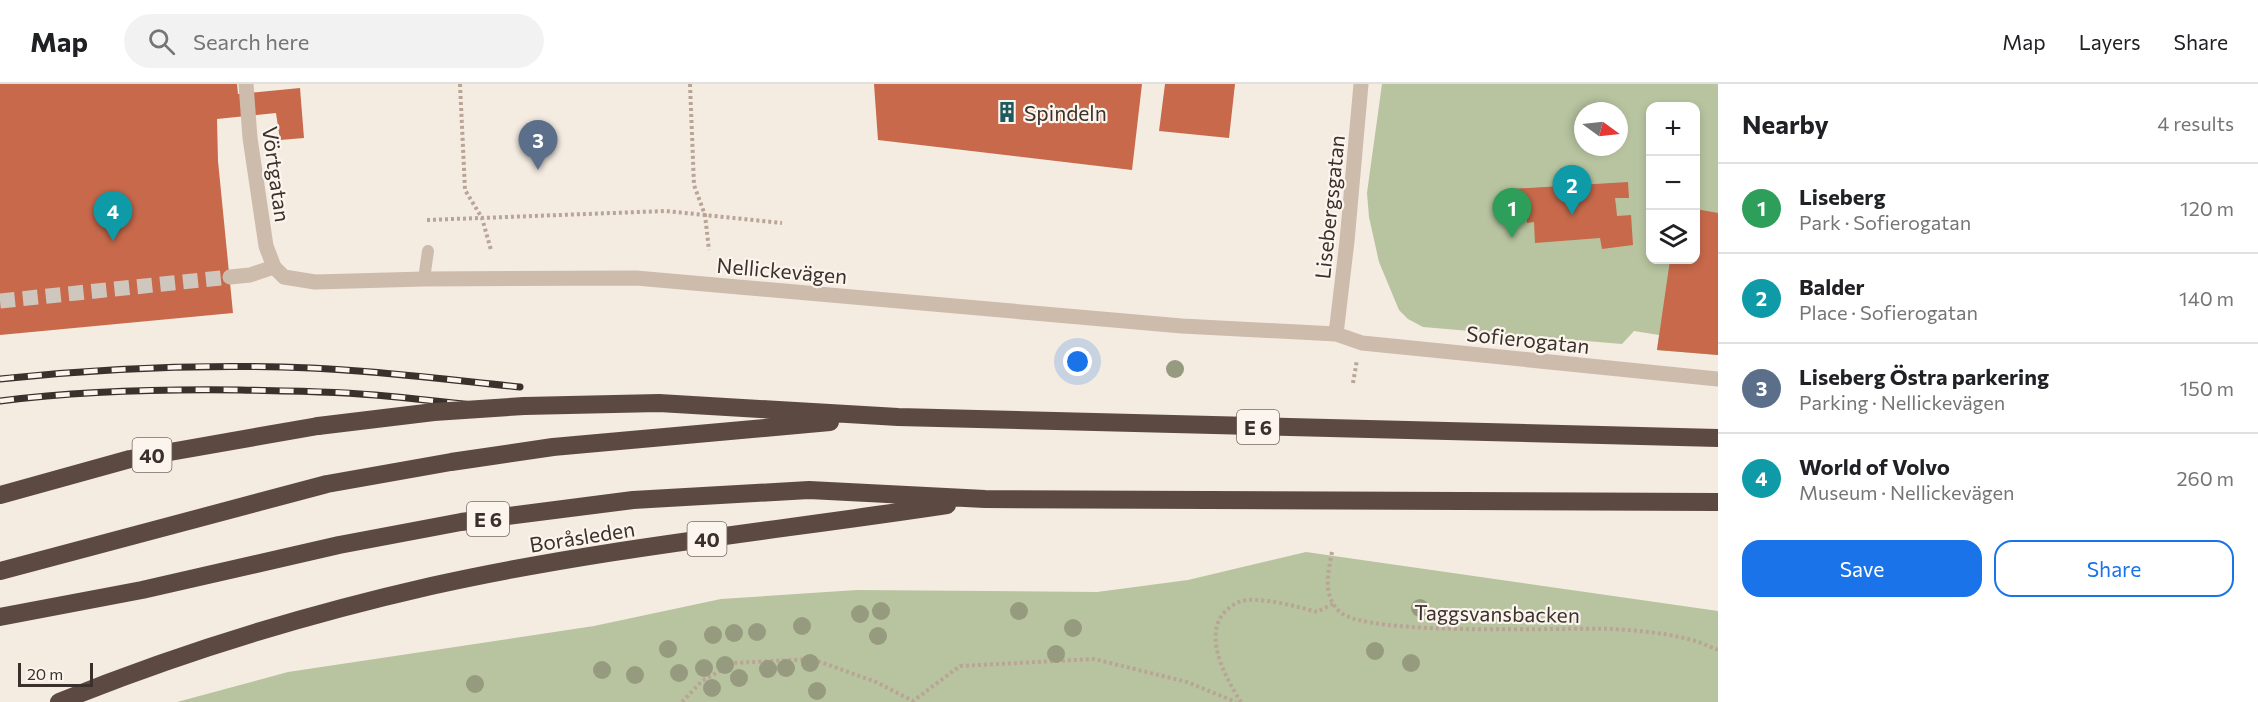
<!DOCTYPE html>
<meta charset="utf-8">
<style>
body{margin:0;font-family:Commissioner,sans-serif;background:#f2f2f2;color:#202124}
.controls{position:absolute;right:18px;top:18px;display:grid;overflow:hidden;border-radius:12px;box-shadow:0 3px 9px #0003}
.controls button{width:54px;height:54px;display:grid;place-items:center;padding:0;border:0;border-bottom:2px solid #e0e0e0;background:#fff;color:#202124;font:30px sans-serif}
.compass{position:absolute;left:1574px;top:18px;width:54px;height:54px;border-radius:50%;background:#fff;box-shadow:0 3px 9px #0003;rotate:105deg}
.scale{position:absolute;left:18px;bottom:15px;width:75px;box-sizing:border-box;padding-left:6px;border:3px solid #3b302b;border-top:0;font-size:16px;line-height:21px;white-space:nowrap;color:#3b302b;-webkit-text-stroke:4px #fbf5ee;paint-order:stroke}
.you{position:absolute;left:1078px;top:278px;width:21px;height:21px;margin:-15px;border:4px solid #fff;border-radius:50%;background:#1a73e8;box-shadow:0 0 0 9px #1a73e833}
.badge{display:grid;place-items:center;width:39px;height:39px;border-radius:50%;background:#1a73e8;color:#fff;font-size:20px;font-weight:700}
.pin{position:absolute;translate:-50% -50px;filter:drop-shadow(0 2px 3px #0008)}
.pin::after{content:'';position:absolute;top:32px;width:21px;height:18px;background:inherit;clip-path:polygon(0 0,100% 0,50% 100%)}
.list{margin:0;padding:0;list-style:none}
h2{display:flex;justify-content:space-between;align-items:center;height:78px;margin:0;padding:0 24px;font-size:26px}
h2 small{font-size:20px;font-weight:400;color:#757577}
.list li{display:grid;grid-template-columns:39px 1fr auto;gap:18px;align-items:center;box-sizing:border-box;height:90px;padding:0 24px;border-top:2px solid #e0e0e0}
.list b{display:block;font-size:22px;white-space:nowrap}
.list p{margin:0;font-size:20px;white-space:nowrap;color:#757577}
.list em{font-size:20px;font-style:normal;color:#757577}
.actions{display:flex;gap:12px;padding:18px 24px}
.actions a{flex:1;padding:14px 0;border:2px solid #1a73e8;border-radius:18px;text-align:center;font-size:21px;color:#1a73e8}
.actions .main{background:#1a73e8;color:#fff}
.icon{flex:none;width:33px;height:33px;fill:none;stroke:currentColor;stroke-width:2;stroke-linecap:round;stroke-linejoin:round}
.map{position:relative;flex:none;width:1718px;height:618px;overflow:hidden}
header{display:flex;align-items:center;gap:36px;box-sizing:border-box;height:84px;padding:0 30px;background:#fff;border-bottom:2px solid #e0e0e0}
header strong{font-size:28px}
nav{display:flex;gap:33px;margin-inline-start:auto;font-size:21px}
.search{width:420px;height:54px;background:#f2f2f2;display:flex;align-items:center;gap:15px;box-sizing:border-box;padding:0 21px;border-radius:33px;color:#757577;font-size:22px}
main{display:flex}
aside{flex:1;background:#fff}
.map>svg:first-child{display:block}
</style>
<header>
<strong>Map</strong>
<div class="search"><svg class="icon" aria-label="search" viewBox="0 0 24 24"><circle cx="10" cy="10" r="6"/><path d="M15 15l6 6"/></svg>Search here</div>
<nav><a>Map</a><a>Layers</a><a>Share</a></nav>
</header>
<main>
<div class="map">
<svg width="1718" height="618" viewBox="0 0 1718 618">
<rect width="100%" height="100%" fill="#f4ebe1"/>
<path fill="#b8c4a0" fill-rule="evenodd" d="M1382,0h336v271l-61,-5 2,-15 -25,-4 -12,13 -199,-17 -15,-8 -9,-9 -20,-48 -10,-45 -2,-24zM1650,22h46v154h-46zM1583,27h36v36h-36z
M1306,468l412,59v91h-1541l111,-30 306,-46 127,-27 136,-9 240,2 91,-12z"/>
<path fill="#c8694b" d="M0,0h237l1,10 62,-6 4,50 -24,2 -4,-27 -59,6 1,42 15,152 -233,22z
M874,0h268l-10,86 -254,-30z
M1165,0h70l-6,54 -70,-7z
M1628,98l1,16h-14l1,8 1,10 14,-1 2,30 -31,4 -2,-11 -65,5 -1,-21 -7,1 -2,-21 -14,3 -1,-16z
M1696,125l22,4v142l-61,-5 13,-90h26z"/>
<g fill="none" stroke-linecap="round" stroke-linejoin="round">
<path stroke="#cfc6bd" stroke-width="15" stroke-dasharray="15 8" stroke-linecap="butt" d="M0,217l230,-24"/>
<path stroke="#b9a596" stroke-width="4" stroke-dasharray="3 3" stroke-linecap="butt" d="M460,0l5,106 17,28 9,32
M690,0l4,101 11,30 4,35
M427,136l239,-9 116,12
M1353,299l4,-23
M1332,468c-4,21 -10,43 8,60 29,25 223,15 271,17 25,1 53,4 77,10 10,2 20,7 30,11
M682,618l20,-21 32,-18 78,-4 64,23 37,19 47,-35 134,-7 93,23 49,20
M1241,618c-18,-28 -46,-80 -2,-100 17,-7 60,5 78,10l16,-8"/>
<path stroke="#cdbbac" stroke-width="12" d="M424,195l4,-28"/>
<path stroke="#cdbbac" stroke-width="15" d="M246,0l4,54 16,108 8,21 10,10 31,5 109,-3 212,-1 546,48 154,8 26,9 356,36
M230,193l20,-2 24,-8
M1336,250l11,-93 14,-157"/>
<path stroke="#5c4a42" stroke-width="18" d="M524,322l135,-3 239,14 820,21
M0,411l130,-36 188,-33
M0,487l327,-87 124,-22 102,-15 277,-25
M0,533l142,-27 197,-45 122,-23 172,-22 176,-10 176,9 733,3
M59,618c120,-49 245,-87 372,-116 170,-38 344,-55 516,-81"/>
<defs>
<path id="rail" d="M0,295c103,-11 207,-15 311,-11 70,3 140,12 209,19
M0,317c80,-10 160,-12 240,-11 49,1 97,1 146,6 43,4 87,9 131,14"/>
</defs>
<use href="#rail" stroke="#3b302b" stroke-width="7"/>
<use href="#rail" stroke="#fbf5ee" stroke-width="4.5" stroke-dasharray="14" stroke-linecap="butt"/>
<path stroke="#5c4a42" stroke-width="18" d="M318,342l116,-14 90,-6"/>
</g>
<g fill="#969b7f">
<circle cx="1175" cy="285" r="9"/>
<circle cx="1420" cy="524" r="9"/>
<circle cx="881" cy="527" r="9"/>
<circle cx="1019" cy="527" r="9"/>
<circle cx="860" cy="530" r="9"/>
<circle cx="802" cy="542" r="9"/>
<circle cx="1073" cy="544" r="9"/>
<circle cx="757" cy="548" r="9"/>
<circle cx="734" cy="549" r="9"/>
<circle cx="713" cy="551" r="9"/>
<circle cx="878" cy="552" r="9"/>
<circle cx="668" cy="565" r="9"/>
<circle cx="1375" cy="567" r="9"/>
<circle cx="1056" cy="570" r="9"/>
<circle cx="810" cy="579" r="9"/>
<circle cx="1411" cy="579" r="9"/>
<circle cx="725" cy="581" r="9"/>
<circle cx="704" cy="584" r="9"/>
<circle cx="786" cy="584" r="9"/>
<circle cx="768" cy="585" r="9"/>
<circle cx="602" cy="586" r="9"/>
<circle cx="679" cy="589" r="9"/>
<circle cx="635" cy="591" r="9"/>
<circle cx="739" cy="594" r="9"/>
<circle cx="475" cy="600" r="9"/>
<circle cx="712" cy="604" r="9"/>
<circle cx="817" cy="607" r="9"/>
</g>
<defs>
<symbol id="building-bare" viewBox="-9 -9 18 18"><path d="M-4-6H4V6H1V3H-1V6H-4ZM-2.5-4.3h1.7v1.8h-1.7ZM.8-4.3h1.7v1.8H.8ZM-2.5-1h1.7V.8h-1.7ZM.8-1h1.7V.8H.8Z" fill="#1f5a5e" stroke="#fbf5ee" stroke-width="2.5" paint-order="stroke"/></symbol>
</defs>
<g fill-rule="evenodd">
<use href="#building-bare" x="992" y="13" width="30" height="30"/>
</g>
<g text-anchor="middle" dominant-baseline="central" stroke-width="4.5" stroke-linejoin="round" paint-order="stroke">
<g fill="#fbf5ee" stroke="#756b66" stroke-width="1.5">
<rect x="1237" y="326" width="42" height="34" rx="4.5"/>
<rect x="132.5" y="354" width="39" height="34" rx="4.5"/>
<rect x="467" y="418" width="42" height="34" rx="4.5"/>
<rect x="687.5" y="438" width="39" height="34" rx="4.5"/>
</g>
<g font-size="20" font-weight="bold" fill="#3b302b">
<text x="1258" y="343">E 6</text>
<text x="152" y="371">40</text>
<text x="488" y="435">E 6</text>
<text x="707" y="455">40</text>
</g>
<g font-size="21" fill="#3b302b" stroke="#fbf5ee" text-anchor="start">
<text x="1024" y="28">Spindeln</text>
</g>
<g font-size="21" fill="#3b302b" stroke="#fbf5ee">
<text transform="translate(277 90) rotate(82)">Vörtgatan</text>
<text transform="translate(1329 123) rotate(-84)">Lisebergsgatan</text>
<text transform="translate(782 186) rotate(5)">Nellickevägen</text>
<text transform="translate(1528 255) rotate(6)">Sofierogatan</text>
<text transform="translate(582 452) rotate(-9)">Boråsleden</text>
<text transform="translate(1497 529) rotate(1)">Taggsvansbacken</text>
</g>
</g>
</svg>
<div class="controls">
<button>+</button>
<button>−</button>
<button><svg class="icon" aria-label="layers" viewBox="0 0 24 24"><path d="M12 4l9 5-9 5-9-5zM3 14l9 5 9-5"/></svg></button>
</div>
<svg class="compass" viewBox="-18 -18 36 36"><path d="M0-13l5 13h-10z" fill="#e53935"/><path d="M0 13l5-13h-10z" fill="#757577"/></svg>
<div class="scale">20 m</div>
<div class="you"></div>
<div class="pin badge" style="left:1512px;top:154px;background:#2e9e5b">1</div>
<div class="pin badge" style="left:1572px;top:131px;background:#0f9aa8">2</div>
<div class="pin badge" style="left:538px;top:86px;background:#5c6f8a">3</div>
<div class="pin badge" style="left:113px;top:157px;background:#0f9aa8">4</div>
</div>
<aside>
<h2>Nearby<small>4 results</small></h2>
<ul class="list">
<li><span class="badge" style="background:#2e9e5b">1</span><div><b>Liseberg</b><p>Park · Sofierogatan</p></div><em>120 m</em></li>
<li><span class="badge" style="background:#0f9aa8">2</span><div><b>Balder</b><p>Place · Sofierogatan</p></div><em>140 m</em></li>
<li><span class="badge" style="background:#5c6f8a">3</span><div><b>Liseberg Östra parkering</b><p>Parking · Nellickevägen</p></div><em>150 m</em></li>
<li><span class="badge" style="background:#0f9aa8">4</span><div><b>World of Volvo</b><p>Museum · Nellickevägen</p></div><em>260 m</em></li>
</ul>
<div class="actions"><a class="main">Save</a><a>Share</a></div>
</aside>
</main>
